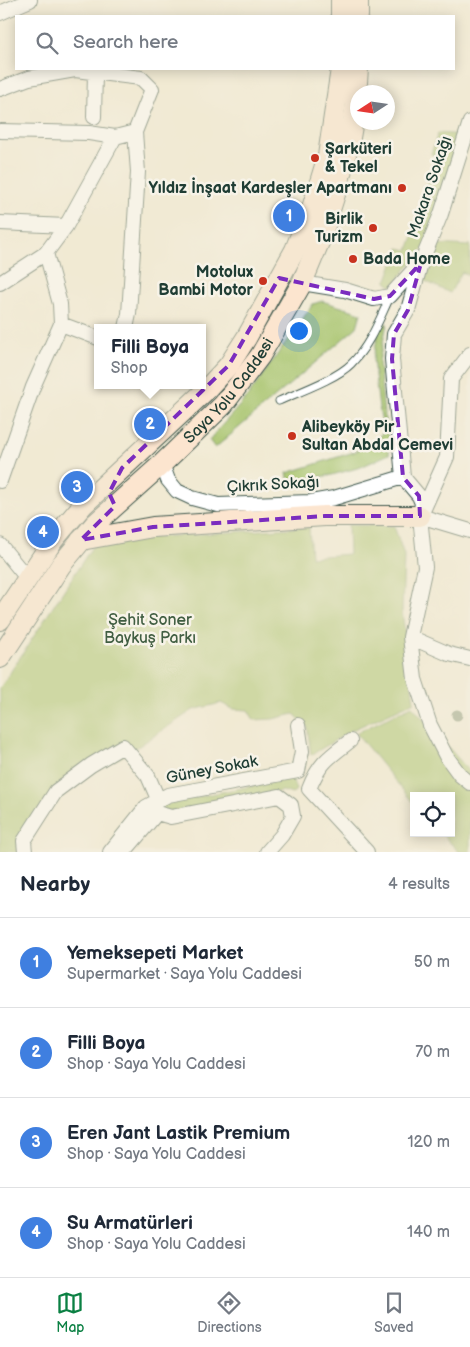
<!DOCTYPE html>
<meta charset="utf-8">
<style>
body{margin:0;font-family:"Balsamiq Sans",sans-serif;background:#f6f6f7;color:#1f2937}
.controls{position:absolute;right:15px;bottom:15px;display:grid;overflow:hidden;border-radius:0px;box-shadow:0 2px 12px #0003}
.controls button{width:45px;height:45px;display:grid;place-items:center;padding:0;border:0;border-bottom:1px solid #e0e1e3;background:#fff;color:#1f2937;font:25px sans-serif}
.compass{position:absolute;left:350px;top:85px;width:45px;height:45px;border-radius:50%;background:#fff;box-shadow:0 2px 12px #0003;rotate:258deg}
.you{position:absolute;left:298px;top:330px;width:18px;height:18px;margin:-12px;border:4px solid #fff;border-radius:50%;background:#1a73e8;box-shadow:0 0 0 8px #1a73e833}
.badge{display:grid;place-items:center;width:32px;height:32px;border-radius:50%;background:#0b8043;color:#fff;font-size:16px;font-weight:700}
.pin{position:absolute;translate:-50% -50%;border:2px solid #fff;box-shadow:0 1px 5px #0006}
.popup{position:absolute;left:94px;top:324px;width:112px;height:65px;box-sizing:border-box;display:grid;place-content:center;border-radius:0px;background:#fff;filter:drop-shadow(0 1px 4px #0005);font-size:16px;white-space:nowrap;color:#747a83}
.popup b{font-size:19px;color:#1f2937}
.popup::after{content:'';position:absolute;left:50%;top:100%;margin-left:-10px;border:10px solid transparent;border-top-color:#fff}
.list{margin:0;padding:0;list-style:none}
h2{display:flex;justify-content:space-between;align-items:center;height:65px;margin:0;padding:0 20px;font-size:21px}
h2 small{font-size:16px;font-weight:400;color:#747a83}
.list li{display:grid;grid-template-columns:32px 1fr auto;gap:15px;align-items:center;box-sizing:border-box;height:90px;padding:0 20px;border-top:1px solid #e0e1e3}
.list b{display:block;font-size:19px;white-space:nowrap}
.list p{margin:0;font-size:16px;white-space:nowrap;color:#747a83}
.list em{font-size:16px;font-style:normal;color:#747a83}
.icon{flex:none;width:28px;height:28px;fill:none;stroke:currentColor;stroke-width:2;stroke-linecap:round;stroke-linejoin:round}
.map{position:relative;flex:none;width:470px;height:852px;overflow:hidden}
.search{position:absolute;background:#fff;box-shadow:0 2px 12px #0003;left:15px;right:15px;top:15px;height:55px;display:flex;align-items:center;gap:12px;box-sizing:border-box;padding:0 18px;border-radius:0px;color:#747a83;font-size:19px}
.sheet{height:425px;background:#fff}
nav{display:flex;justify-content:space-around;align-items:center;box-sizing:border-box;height:70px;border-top:1px solid #e0e1e3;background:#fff;font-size:14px;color:#747a83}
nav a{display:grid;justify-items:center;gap:2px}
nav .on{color:#0b8043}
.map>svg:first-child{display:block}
</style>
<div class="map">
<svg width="470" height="852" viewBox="0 0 470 852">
<rect width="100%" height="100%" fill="#f7f3e8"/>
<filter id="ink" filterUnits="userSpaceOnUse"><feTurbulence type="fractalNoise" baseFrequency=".02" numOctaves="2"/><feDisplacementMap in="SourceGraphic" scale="10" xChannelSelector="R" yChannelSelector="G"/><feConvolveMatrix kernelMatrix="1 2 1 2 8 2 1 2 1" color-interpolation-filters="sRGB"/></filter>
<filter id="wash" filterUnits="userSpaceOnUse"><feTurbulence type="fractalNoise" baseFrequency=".0096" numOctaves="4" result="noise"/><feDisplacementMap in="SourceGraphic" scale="20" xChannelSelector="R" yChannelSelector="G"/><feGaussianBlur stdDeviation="1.12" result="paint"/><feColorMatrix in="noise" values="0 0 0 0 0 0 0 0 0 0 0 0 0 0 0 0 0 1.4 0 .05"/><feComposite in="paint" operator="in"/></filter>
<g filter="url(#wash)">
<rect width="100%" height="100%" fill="#f1ead3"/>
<path fill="#a6c36a" stroke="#62804f" d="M438,133l27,2 -39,110 -34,42 -6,-5 13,-34 9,2 13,-35 -3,-1 11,-34 3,1 7,-25 -8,-2z
M437,244l32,2 1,-2v32l-8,-4 -12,21 -25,-12z
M322,301l39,12 -4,14 -142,121 -6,-8 39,-44 65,-92z
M387,323l-8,39 5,53 6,28 -1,11 -28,13 -29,8 -43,6 -2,-8 67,-21 19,-9 11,-12 -5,-23 -6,-49 6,-31z
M348,525l46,1 10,29 -2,56 12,91 -62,28 -41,25 -4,-29 -13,-12 -21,5 -19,1 -6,-10 -15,-1 -12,-6 -28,7 -66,44 -50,26 -42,43 -13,29h-22v-164l96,-147 213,-14 2,30 38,-3z
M412,706l58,66v80h-11l-18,-19h10v-37h-37v8l-58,-71z
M292,778l4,12 -4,4 -9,-3 -114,21 -13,-7z"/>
</g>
<g filter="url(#ink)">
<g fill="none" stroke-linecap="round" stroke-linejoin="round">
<defs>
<path id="lane" d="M279,401c20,-9 57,-22 72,-37 19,-19 28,-44 39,-67"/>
<path id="street" d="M0,13l30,-13
M0,89l29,-11 46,-8 66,8 11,11 -17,43 -20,5 -49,89 -20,27 -46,30
M94,117l1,-45
M470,122l-29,92 -20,49 -13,47 -14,24 -2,25 11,118 16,19 3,7 -2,13 5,51 -15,70 5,42 15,46 16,31 14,19 10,8
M0,131l89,2 26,4
M0,223l66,3
M46,253l14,51 1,20 37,14
M302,283l43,7 29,9 16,-3 30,-33
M126,328l3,-14 9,-142 -3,-40
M162,464l6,16 9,11 15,7 26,7 93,-3 23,-4 69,-21
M0,481l33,-94 28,-63
M422,513l25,-56 4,-78 19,-25
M420,516l50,15
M0,545l27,33
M410,637l39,17 21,5
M350,741c-21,16 -31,22 -41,48l58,63
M25,852l-1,-11 32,-50 35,-26 32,-19 25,30 10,23
M110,852l36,-45 22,-12 130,-24 4,-20 -4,-26
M124,852l33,-39 14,4 108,-21 12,9 2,11 -11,19 -15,17"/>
<g id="secondary">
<path d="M341,0v16"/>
<path d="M358,0v16"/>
<path d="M81,540l72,-13 172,-11h95"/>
<path d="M0,620l54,-81 29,-34 120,-112 26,-28 18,-28 48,-87 18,-45 15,-49 13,-87"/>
<path id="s1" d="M0,658l61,-93 34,-41 67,-60 61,-59 37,-49 42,-73 20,-48 15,-47 12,-45 6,-34 3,-40"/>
</g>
</defs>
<use href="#lane" stroke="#3e574c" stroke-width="9"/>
<use href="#street" stroke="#3e574c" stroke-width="16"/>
<use href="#secondary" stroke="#3e574c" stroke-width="22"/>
<use href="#lane" stroke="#fff" stroke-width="7"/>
<use href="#street" stroke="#fff" stroke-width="14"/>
<use href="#secondary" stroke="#fce5cf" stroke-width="20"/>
</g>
<circle fill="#909d83" cx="457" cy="715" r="5.5"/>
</g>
<path d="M0 0H470V852H0ZM421,263l-13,47 -14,24 -2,25 11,118 16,19 1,20h-95l-172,11 -72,13 34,-34 -6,-13 13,-25 107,-103 50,-87 95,21 16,-3z" fill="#f1ead3" fill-opacity=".55" fill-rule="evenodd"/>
<path fill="none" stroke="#7b2cbf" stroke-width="4" stroke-dasharray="10 6" stroke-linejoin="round" d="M421,263l-13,47 -14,24 -2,25 11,118 16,19 1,20h-95l-172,11 -72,13 34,-34 -6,-13 13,-25 107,-103 50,-87 95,21 16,-3z"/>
<g fill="#c8321e" stroke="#f7f3e8" stroke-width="2">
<circle cx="315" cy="158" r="5"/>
<circle cx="402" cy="188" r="5"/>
<circle cx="373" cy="228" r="5"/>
<circle cx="353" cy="259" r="5"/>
<circle cx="263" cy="281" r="5"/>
<circle cx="292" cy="436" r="5"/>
</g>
<g text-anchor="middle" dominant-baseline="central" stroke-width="5" stroke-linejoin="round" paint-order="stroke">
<g font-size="16" font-weight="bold" fill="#1f3d34" stroke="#f7f3e8" text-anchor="start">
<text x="325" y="149">Şarküteri<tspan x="325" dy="18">&amp; Tekel</tspan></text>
<text x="392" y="188" text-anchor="end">Yıldız İnşaat Kardeşler Apartmanı</text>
<text x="363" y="219" text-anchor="end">Birlik<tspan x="363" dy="18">Turizm</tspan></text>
<text x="363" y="259">Bada Home</text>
<text x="253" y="272" text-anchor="end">Motolux<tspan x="253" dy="18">Bambi Motor</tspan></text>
<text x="302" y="427">Alibeyköy Pir<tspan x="302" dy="18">Sultan Abdal Cemevi</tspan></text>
</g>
<g font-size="16" fill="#1f3d34" stroke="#f7f3e8">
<text transform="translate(430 187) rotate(-71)">Makara Sokağı</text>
<text stroke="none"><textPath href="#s1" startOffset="354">Saya Yolu Caddesi</textPath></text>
<text transform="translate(273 485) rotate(-3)">Çıkrık Sokağı</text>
<text transform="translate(212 770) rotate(-11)">Güney Sokak</text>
</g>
<g font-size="16" fill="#415e42" stroke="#f7f3e8">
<text x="150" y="620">Şehit Soner<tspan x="150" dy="18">Baykuş Parkı</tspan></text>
</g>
</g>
</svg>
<div class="controls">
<button><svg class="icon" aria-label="locate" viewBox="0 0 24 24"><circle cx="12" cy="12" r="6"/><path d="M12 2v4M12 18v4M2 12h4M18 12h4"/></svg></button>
</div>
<svg class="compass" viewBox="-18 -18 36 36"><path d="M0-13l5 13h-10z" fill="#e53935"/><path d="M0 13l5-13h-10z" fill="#747a83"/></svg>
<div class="you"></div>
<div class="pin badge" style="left:289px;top:216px;background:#3f7fe0">1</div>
<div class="pin badge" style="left:150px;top:424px;background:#3f7fe0">2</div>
<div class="popup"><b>Filli Boya</b>Shop</div>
<div class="pin badge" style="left:77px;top:487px;background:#3f7fe0">3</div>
<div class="pin badge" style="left:43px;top:532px;background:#3f7fe0">4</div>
<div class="search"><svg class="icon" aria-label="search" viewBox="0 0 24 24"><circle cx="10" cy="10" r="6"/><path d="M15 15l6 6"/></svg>Search here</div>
</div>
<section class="sheet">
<h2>Nearby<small>4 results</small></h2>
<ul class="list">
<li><span class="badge" style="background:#3f7fe0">1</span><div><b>Yemeksepeti Market</b><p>Supermarket · Saya Yolu Caddesi</p></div><em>50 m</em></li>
<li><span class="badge" style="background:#3f7fe0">2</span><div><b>Filli Boya</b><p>Shop · Saya Yolu Caddesi</p></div><em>70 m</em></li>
<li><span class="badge" style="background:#3f7fe0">3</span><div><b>Eren Jant Lastik Premium</b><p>Shop · Saya Yolu Caddesi</p></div><em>120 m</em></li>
<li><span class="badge" style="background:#3f7fe0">4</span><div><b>Su Armatürleri</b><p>Shop · Saya Yolu Caddesi</p></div><em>140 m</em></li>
</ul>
</section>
<nav>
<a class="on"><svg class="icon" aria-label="map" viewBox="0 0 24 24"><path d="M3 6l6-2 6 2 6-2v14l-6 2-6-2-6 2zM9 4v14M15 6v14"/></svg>Map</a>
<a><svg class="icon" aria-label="directions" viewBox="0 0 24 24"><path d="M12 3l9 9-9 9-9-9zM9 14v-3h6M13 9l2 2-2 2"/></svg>Directions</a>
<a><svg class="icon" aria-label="saved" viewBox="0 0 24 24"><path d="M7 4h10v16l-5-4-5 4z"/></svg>Saved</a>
</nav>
